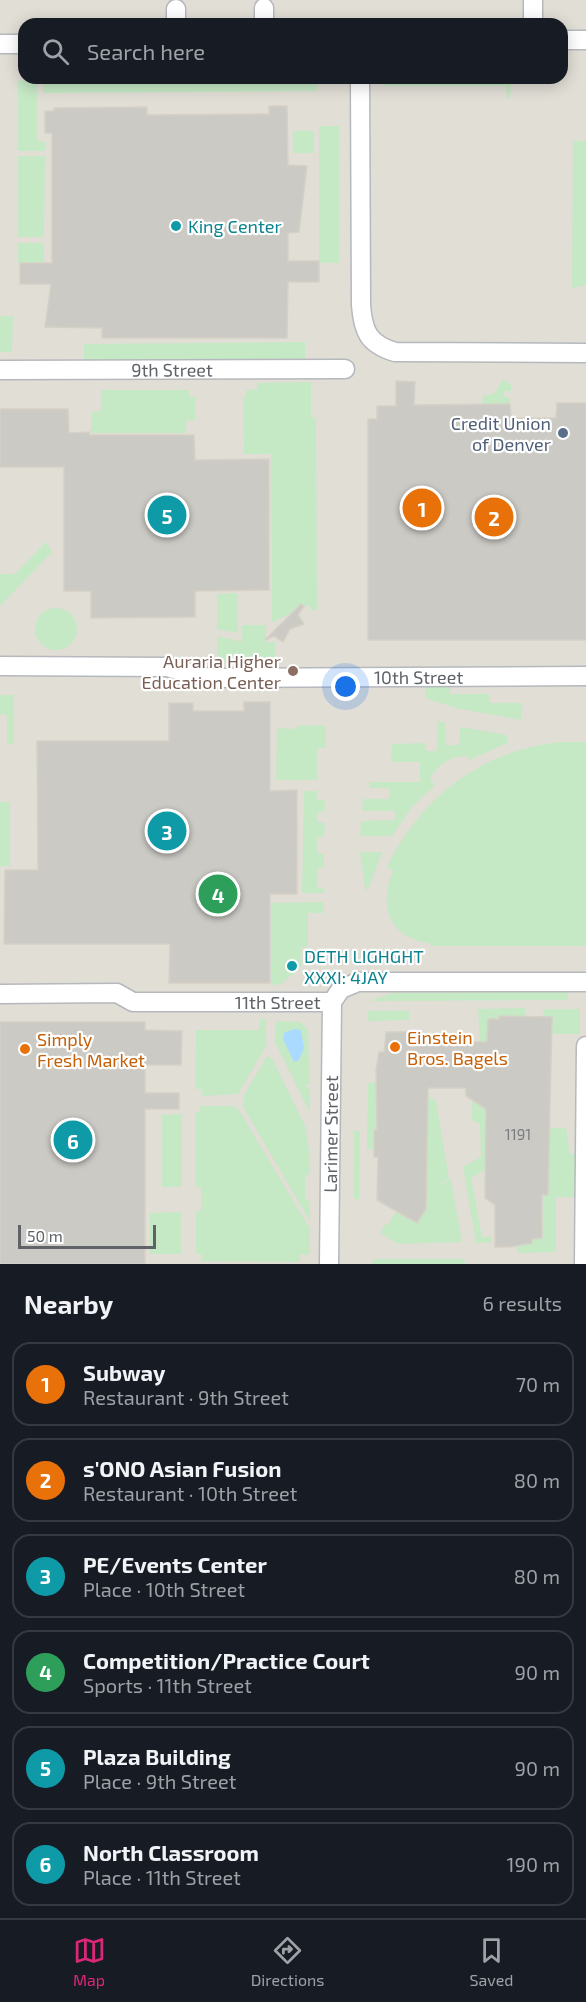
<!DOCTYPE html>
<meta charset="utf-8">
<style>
body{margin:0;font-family:"Exo 2",sans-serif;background:#20242c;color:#f1f3f6}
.scale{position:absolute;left:18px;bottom:15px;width:138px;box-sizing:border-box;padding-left:6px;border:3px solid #5f6368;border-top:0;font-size:16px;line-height:21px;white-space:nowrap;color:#5f6368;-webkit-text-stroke:4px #fff;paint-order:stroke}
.you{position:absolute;left:346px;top:687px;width:21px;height:21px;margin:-15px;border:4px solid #fff;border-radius:50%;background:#1a73e8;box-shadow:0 0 0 9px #1a73e833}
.badge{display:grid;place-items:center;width:39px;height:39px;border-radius:50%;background:#db2777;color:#fff;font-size:20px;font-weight:700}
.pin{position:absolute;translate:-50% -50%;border:3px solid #fff;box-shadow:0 2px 6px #0006}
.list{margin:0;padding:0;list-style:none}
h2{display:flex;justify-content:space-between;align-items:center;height:78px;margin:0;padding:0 24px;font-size:26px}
h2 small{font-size:20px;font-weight:400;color:#9ea1a6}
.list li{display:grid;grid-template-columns:39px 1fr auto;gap:18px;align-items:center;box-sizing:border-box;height:84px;margin:0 12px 12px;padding:0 12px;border:2px solid #363941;border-radius:18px}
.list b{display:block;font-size:22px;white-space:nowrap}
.list p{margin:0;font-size:20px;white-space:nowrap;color:#9ea1a6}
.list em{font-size:20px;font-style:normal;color:#9ea1a6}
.icon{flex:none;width:33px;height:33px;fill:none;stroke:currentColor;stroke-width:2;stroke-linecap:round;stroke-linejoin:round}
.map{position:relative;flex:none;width:586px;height:1264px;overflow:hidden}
.search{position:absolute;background:#171b24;box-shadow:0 3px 15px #0003;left:18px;right:18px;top:18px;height:66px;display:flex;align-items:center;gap:15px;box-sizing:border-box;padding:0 21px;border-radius:18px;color:#9ea1a6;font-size:22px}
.sheet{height:654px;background:#171b24}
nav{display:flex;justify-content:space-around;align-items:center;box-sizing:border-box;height:84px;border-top:2px solid #363941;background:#171b24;font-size:16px;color:#9ea1a6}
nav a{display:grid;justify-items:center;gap:3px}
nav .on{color:#db2777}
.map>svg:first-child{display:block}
</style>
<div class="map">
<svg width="586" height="1264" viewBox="0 0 586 1264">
<rect width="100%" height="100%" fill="#f1efe8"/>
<path fill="#e1ded6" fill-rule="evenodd" d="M0,0h586v1264h-586zM24,24h538v54h-538z"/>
<path fill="#c5e8c5" d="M317,78v13l-274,2v-13z
M384,80h127l-1,21 -3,-3 -1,-12h-122z
M18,81h17l2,2v58l8,1v9h-27z
M319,126h20v137h-20z
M293,131h21v22h-21z
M573,141h13v144l-14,3z
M18,156h27l-1,81h-26z
M18,243h26v20h-26z
M0,316h13l-1,36h-12z
M305,342v19l-221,1v-18z
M503,379l8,6v6h-6l-3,5 8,2v6h-28l1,-8 12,-3z
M311,382v35l5,1 1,192h-6l-2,-5 -37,17 -1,-168h-27l-1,-57h3v-7l11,-1v-6z
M101,390h88v7h6v23l-9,1v12h-95v-21l10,-1z
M46,542l6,10 -52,54v-32h15z
M237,593l1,40 -21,-4v-35z
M35 629a21 21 0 1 1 42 0a21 21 0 1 1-42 0Z
M242,625h24v17h9v18l-58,1v-25l25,6z
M425,685h25v9h39l1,9h32l-1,17 -65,-12 -31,-10z
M0,695h14v49h-7v-29l-7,-1z
M438,721l7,2 1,22h13l1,-18 47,8v8l-38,17 -2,-4c-17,0 -29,8 -37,23l5,6 -24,23 -19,28h-32l1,-15 34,-1v-9h-33l1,-12h26v-11h-19l-1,-6h51v-20h-29l1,-18 34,-1v8h11z
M297,725l29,1v22h-9v32h-41l1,-52 20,1z
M559,742h27v204h-155l-1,-3c-41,-5 -52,-37 -37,-72l-6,-4c34,-70 94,-116 172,-125z
M304,791h13v9h8v11l-8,1v10l8,1 -1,14h-7v16l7,1v14h-6l-1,20 8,1 -1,4h-22z
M0,802h10v64h-10z
M360,852h22l-14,38 -3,-1z
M323,902l1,11h-16v34h-7v20l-20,17 -10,1v-82z
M568,992v8l-198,1 22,-8z
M525,1008v9l-37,2 -1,22h-7l-2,-32z
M544,1009h36v25h-28v-16l-9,-1z
M368,1011h41v9l-41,1z
M260,1019h6v27l-28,48 -36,2v-7h-7l1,-59h63z
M275,1021l25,1 8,7 2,55h-4v3l4,1v25l-35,-71z
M267,1056l5,2 33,68 4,23 1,26h-5v25l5,1v20l-67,-114 1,-12z
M368,1083h10v47h-4v19h-7z
M428,1096l8,5 13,77 -14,9 16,-8 11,63 -64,2 -18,-11 5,-9 3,1 8,-14 20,12 10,-14z
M472,1100l14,8 -1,62 -14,8 11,59h10v5l-16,1 -13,-76 18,-10 -1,-33 -8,-4z
M200,1106h33l6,4 71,119v26l-10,-1v8l-98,-1v-7h-6v-43h5v-24h-6v-75h5z
M182,1114v73h-20v-72z
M550,1128h16l4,26h6l4,43h-24v55l-39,1v-7l14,-3 1,-4 10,-1 1,-43h5z
M354,1131h6l-1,68h-5z
M181,1212v42h-31v-41z
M374,1259h90l1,5h-94z"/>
<path fill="#aadaff" d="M294,1029l7,1 3,18 -5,12 -5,2 -11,-23 1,-6z"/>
<path fill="#cccac5" stroke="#d6d1c6" stroke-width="1.5" d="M269,106h18l1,59 19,1 -8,66 -11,1v28h31v21h-31l-1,56h-185v-10l-57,-1 6,-43h-31v-21h32v-130h-7v-22h9v-3l93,-1v8l122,-1z
M396,381l19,1 -1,23 96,-1 1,14h45l1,-15h29v237h-218v-221h9v-13h19z
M0,409h68l1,24 20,-1 1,3h104l1,25 74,-1v131l-74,1v26l-104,1v-27h-27v-124h-64z
M301,604l3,2 -6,9 6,9 -14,5 -7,13 -9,-6 -9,4z
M244,702h26v89l27,-1v104h-27v89h-101l1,-39h-166l1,-74h33l-1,-129h132v-38h24v8h51z
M499,1016l53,1 -4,178h-6v43l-10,1v4l-22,4h-15v-42l-10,-7 1,-89 -20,-13v-8h-38l-2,121 -9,14 -40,-23 1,-43h-4v-27h3l-1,-60 3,-18h5l2,-20h29l-1,6h14v3l59,1 1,-23h11z
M0,1022h145v8l37,1 -1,34h-36v28h34v16h-34v155h-145z"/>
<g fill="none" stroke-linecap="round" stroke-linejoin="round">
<defs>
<g id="minor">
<path d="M533,0v24"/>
<path d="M264,8v16"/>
<path d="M176,9v15"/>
<path d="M562,40h24"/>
<path d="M0,44h24"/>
<path d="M360,78l1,227c2,26 7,39 34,47l191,1"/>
<path id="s1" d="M0,370l345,-1"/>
<path id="s2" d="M0,666l167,1 42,11 377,-2"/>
<path id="s3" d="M0,994l117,-1 16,9h199"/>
<path id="s4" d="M329,1264l3,-262 9,-13 17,-7h228"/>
<path d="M584,1264l2,-218"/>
</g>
</defs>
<use href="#minor" stroke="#b5b8bc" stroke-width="21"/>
<use href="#minor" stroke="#fff" stroke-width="18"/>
</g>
<g fill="#0f9aa8" stroke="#fff" stroke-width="2">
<circle cx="176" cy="226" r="6"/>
<circle cx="292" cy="966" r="6"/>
</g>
<circle fill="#5c6f8a" stroke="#fff" stroke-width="2" cx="563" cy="433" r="6"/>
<circle fill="#8d6e63" stroke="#fff" stroke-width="2" cx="293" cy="671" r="6"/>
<g fill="#e8710a" stroke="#fff" stroke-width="2">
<circle cx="395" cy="1047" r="6"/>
<circle cx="25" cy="1049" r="6"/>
</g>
<g text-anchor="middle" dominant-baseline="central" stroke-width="4.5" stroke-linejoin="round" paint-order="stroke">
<g font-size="15" fill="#7a7d7f">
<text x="518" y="1134">1191</text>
</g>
<g font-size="18" fill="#0d838f" stroke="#fff" text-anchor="start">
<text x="188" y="226">King Center</text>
<text x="304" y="956">DETH LIGHGHT<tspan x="304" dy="21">XXXI: 4JAY</tspan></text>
</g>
<g font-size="18" fill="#5f6368" stroke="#fff">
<text stroke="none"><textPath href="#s1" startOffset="172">9th Street</textPath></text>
<text stroke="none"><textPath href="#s2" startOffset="420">10th Street</textPath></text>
<text stroke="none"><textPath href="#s3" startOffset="280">11th Street</textPath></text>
<text stroke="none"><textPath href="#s4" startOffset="130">Larimer Street</textPath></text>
</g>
<g font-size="18" fill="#4e5e75" stroke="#fff" text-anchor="end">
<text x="551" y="423">Credit Union<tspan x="551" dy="21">of Denver</tspan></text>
</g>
<g font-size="18" fill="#785e54" stroke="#fff" text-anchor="end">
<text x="281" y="661">Auraria Higher<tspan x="281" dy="21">Education Center</tspan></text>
</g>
<g font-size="18" fill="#c56008" stroke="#fff" text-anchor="start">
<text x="407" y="1037">Einstein<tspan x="407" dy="21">Bros. Bagels</tspan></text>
<text x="37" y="1039">Simply<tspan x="37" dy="21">Fresh Market</tspan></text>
</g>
</g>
</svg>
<div class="scale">50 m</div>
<div class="you"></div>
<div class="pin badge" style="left:422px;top:508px;background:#e8710a">1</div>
<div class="pin badge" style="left:494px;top:517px;background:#e8710a">2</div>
<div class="pin badge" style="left:167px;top:831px;background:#0f9aa8">3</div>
<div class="pin badge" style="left:218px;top:894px;background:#2e9e5b">4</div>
<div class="pin badge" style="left:167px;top:515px;background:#0f9aa8">5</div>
<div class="pin badge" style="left:73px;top:1140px;background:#0f9aa8">6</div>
<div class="search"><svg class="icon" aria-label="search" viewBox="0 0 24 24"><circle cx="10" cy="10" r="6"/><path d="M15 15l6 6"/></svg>Search here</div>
</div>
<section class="sheet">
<h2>Nearby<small>6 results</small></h2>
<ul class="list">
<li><span class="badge" style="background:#e8710a">1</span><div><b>Subway</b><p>Restaurant · 9th Street</p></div><em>70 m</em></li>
<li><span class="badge" style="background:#e8710a">2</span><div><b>s'ONO Asian Fusion</b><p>Restaurant · 10th Street</p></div><em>80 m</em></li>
<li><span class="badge" style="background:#0f9aa8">3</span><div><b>PE/Events Center</b><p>Place · 10th Street</p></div><em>80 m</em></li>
<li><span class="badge" style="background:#2e9e5b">4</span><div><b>Competition/Practice Court</b><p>Sports · 11th Street</p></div><em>90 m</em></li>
<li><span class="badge" style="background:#0f9aa8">5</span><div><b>Plaza Building</b><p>Place · 9th Street</p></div><em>90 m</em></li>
<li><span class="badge" style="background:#0f9aa8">6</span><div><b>North Classroom</b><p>Place · 11th Street</p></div><em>190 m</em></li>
</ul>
</section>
<nav>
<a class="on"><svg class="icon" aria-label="map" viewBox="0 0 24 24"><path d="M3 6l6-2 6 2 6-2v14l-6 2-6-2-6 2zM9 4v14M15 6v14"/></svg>Map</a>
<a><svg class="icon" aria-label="directions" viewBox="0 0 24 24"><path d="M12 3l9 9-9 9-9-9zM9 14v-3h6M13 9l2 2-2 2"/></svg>Directions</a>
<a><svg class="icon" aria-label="saved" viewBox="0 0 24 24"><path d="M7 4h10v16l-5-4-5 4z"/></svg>Saved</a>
</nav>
